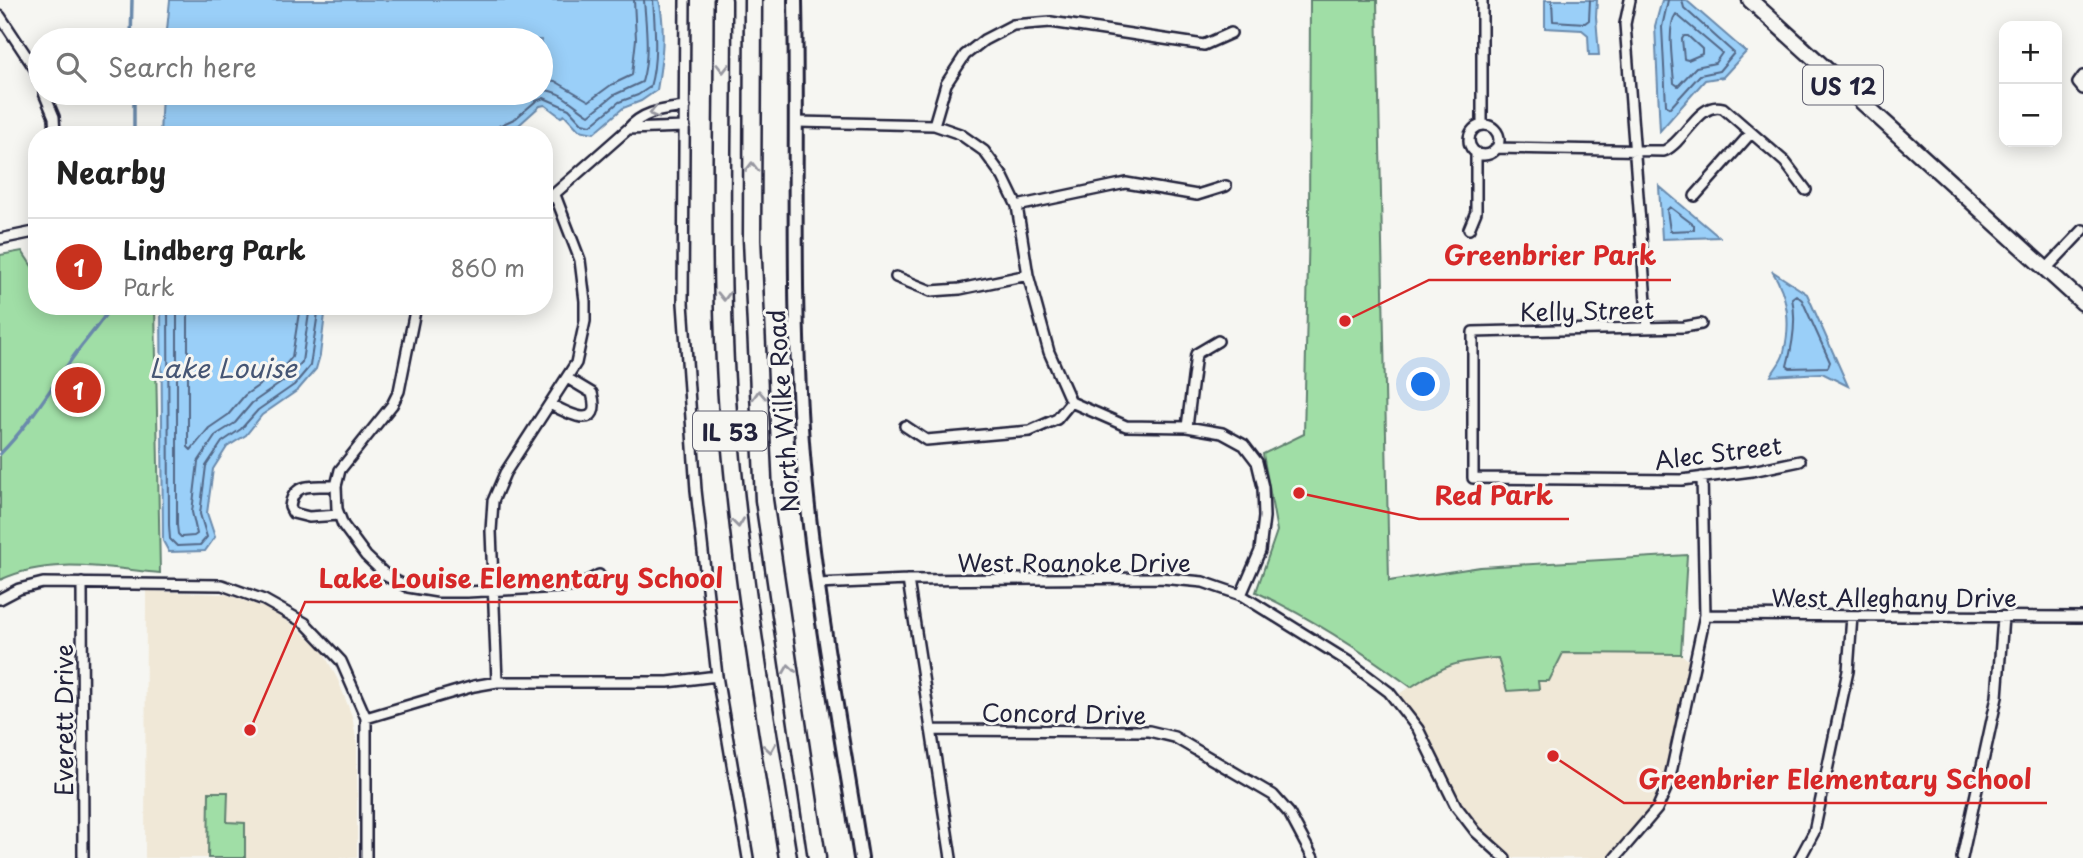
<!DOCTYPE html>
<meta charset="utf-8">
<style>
body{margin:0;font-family:"Playpen Sans",sans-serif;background:#f2f2f2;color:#222}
.controls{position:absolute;right:21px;top:21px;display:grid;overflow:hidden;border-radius:14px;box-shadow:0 4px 18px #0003}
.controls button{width:63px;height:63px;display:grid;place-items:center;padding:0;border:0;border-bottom:2px solid #e0e0e0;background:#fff;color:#222;font:35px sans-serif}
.you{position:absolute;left:1424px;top:385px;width:24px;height:24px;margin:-18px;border:5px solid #fff;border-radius:50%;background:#1a73e8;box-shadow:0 0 0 10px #1a73e833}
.badge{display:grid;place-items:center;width:46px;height:46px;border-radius:50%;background:#c8321e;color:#fff;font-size:23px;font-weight:700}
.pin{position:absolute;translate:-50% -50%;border:4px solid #fff;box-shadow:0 2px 7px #0006}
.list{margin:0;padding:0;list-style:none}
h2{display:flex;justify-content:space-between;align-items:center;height:91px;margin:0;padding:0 28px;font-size:30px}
h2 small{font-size:23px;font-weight:400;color:#767676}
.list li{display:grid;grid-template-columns:46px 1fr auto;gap:21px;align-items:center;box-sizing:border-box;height:98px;padding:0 28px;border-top:2px solid #e0e0e0}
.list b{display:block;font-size:26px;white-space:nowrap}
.list p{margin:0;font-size:23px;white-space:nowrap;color:#767676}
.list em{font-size:23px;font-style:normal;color:#767676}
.icon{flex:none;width:38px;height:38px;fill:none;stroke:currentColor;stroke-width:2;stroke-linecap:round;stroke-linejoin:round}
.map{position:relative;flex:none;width:2083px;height:858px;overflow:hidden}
.search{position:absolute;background:#fff;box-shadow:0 4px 18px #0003;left:28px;top:28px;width:525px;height:77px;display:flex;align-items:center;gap:18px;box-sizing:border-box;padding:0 24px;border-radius:38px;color:#767676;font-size:26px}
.panel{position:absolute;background:#fff;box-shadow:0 4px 18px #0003;left:28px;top:126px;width:525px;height:189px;border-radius:28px}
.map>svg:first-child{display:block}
</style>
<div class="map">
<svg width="2083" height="858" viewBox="0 0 2083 858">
<rect width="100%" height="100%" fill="#f6f6f2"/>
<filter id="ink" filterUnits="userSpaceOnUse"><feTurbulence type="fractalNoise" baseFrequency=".0143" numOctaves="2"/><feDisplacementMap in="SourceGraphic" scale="14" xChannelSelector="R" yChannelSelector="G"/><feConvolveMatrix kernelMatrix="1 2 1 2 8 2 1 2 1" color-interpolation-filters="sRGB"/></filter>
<g filter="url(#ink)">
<path fill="#f0e8d7" d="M146,591l79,3 43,15 25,16 28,23 17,32 14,36 5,28v114h-212z
M1563,653l118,1 13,11 -25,117 -12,27 -42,49h-110l-29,-26 -58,-103 -24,-32 39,-25 27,-11z"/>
<path fill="#a0dea6" stroke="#618070" stroke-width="2" d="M1310,0h67l12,581 91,-14 207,-12 -6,99 -118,-1 -14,28h-11l1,8 -32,2 -9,-33c-40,3 -53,6 -87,29 -49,-36 -99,-69 -155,-95l21,-61 -14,-77 41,-20 5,-211z
M22,251l15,23v32h20l4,6 4,-6h90l5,267c-54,-5 -110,-17 -160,7v-325z
M209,792h19l-1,30 18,1v35h-37z"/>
<path fill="#9acff8" stroke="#6a8aac" stroke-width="2" d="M170,0h489c7,29 3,61 -2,90l-16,11 -18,7 -29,25 -15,-3 -14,-15 -4,2 -16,-12 -5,1 -21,19 -24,10h-335l2,-42h379v-53h-375z
M1545,0h52l-1,17 3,38h-10l-1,-20 -6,-5 -37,-2z
M1662,0h24l60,52 -23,25 -18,3 -45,51 -5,-105z
M1659,186l60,51 -57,2z
M1772,271l35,23 41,92 -26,-13 -51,3c4,-8 12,-16 13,-24 7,-28 4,-57 -12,-81z
M161,306h165l-6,49 -4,14 -18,21 -36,25 -16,20 -19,12 -14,22 -6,44 8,24 -10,14 -36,1 -6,-11z"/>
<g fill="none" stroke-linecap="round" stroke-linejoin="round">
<path stroke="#526787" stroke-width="2" d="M1552,0l1,21 32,2 4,-3 1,-20
M1668,0l-6,27 4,78 4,3 30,-33 19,-4 15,-18 -50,-45 -2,-8
M1676,14l46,39 -7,10 -19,4 -18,19 -4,-3c-1,-18 -8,-56 2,-69z
M1684,36h4l14,13v5l-14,6 -4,-1 -2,-20z
M541,79l14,2 34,20 22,-16 21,-10 4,-36 -2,-39
M541,90c19,-1 33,16 48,25l25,-20 28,-13c8,-26 4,-55 2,-82
M495,135l4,-9 17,-8 20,-17 8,-3 25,11 13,14 9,2 28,-23 19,-7 12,-8c8,-27 5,-59 3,-87
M1670,207l24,18v5l-24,1 -3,-21z
M1796,295l6,5 28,62 -2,5 -38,1 -3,-2c6,-22 10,-45 5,-68z
M168,306l1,219 1,14 7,7 23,-1 7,-8 -7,-23 6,-48 16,-24 19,-13 17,-19 36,-25 16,-19 9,-60
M177,306v219l1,9 3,3 13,-1 3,-2 -5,-22 6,-50 18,-27 19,-12 17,-20 36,-25 14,-16 8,-56
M188,306v141l3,3 18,-22 19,-13 17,-20 36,-25 11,-13 8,-51"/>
<path stroke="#6a8aac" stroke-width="3.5" d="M131,40l1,-40
M134,135v-32l2,-10
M0,454c27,-27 47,-60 69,-91 13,-20 30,-36 42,-57"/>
<defs>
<path id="street" d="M685,0l-2,303 13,187 21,186 31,182
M1482,0v125
M1630,0l-5,24 23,304
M0,16l35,53 5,14
M2083,76l-5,7 5,6
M44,93l10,24 1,18
M797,122l137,3 26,9 24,17 19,26 14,29 11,69 21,77 22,50 55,24 61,1 35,6 22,12 13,17 6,25 1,30 -4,34 -19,44
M934,125l12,-41 19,-29 19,-15 29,-15 38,-3 153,23 27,-12
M1469 140a15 15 0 1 1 30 0a15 15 0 1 1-30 0Z
M628,129l57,-2
M1496,148l168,3c22,-10 34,-50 59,-43l62,54 21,28
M1695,196l56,-63
M544,203l84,-74c15,-18 35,-19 57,-22
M1017,206l109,-23 71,12 29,-9
M1469,229l7,-17v-59
M0,239l34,-7 3,-3
M2046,269l37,-39
M896,277l35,14 29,-2 68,-14
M416,306l-17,85 -7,14 -52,65 -4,16 1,23 6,16 23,31 22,21 20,10 30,5h29l111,-6 21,-11
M1701,324l-17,3 -211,5v146l209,2 70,-9 48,-10
M550,404c17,9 53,29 42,-11l-25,-15
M905,426l21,14 104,-9 27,-12 14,-17
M1187,427l9,-73 22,-13
M336,486c-20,1 -43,-6 -46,21l3,6 16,4 30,-2
M908,580l43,278
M82,583l1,275
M817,584l91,-4 253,-2 42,4 38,13 108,67 40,30 29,37 38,77 20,26 29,26
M0,599l19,-10 24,-6 179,2 42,15 41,23 36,38 25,57v140
M1705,615l378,2
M497,682l-6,-151 2,-30 12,-28 71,-110 9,-42v-20l-5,-41 -25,-65
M366,718l108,-32 23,-4h171l49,-6
M931,730l218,1 25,6 99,58 16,18 24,45
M1615,858l42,-49 12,-27 36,-167 -3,-138
M1800,858l14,-26 34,-161 4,-55
M1962,858l35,-161 6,-80"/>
<path id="secondary" d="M795,0c3,152 -4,304 8,455 11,135 37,269 58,403"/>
<path id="primary" d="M1750,0l333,303"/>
<path id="highway" d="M723,0c0,137 -5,276 5,413 11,149 36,297 60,445
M753,0l-1,239 12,261 53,358"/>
</defs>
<use href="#street" stroke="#22223b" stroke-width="14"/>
<use href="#secondary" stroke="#22223b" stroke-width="18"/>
<use href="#primary" stroke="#22223b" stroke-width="19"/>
<use href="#highway" stroke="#22223b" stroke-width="21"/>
<use href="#street" stroke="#f6f6f2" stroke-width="9"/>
<use href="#secondary" stroke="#f6f6f2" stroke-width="12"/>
<use href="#primary" stroke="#f6f6f2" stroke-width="14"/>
<use href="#highway" stroke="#f6f6f2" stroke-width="16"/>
</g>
<defs><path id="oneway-chevron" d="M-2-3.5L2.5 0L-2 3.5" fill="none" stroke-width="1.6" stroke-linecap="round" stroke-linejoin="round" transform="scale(1.75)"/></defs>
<g stroke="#9797a0">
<use href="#oneway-chevron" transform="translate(723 68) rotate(90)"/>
<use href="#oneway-chevron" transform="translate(654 113) rotate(165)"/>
<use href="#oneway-chevron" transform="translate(752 167) rotate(-90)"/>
<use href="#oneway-chevron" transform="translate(724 296) rotate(89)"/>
<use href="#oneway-chevron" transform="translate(759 395) rotate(-93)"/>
<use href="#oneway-chevron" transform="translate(738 523) rotate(83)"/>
<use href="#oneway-chevron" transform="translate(789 669) rotate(-98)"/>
<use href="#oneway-chevron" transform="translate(770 748) rotate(81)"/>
</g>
</g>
<g text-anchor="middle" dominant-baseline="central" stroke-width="6" stroke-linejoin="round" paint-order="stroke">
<g fill="#f6f6f2" stroke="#626272" stroke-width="2">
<rect x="1803" y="65.5" width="80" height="39" rx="5"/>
<rect x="693" y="411.5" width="74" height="39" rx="5"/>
</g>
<g font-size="23" font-weight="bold" fill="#22223b">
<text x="1843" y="85">US 12</text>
<text x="730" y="431">IL 53</text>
</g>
<g font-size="24" fill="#22223b" stroke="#f6f6f2">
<text transform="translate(1587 310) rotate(-1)">Kelly Street</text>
<text transform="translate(782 411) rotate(-94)">North Wilke Road</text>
<text transform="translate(1718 452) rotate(-7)">Alec Street</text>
<text x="1074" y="562">West Roanoke Drive</text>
<text x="1894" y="597">West Alleghany Drive</text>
<text transform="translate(1064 713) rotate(1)">Concord Drive</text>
<text transform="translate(63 720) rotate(-90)">Everett Drive</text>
</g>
<g font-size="26" font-style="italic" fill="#465674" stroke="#f6f6f2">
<text x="223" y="367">Lake Louise</text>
</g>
</g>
<path fill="none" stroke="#d62828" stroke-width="2.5" d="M1345 321L1429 280H1671M1299 493L1419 519H1569M250 730L305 602H738M1553 756L1624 803H2047"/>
<g fill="#d62828" stroke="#f6f6f2" stroke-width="2.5">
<circle cx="1345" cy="321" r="7"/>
<circle cx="1299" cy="493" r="7"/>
<circle cx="250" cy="730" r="7"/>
<circle cx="1553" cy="756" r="7"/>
</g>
<g font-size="26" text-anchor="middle" font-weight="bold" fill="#d62828" stroke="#f6f6f2" stroke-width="6" stroke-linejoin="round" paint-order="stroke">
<text x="1550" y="265">Greenbrier Park</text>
<text x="1494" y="505">Red Park</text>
<text x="521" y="588">Lake Louise Elementary School</text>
<text x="1835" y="789">Greenbrier Elementary School</text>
</g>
</svg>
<div class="controls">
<button>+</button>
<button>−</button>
</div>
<div class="you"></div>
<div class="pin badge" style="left:78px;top:390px">1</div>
<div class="search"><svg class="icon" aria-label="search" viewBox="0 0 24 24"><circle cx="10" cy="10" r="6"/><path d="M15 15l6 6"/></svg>Search here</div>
<section class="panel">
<h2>Nearby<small></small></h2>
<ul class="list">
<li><span class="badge">1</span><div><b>Lindberg Park</b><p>Park</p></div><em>860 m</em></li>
</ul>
</section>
</div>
